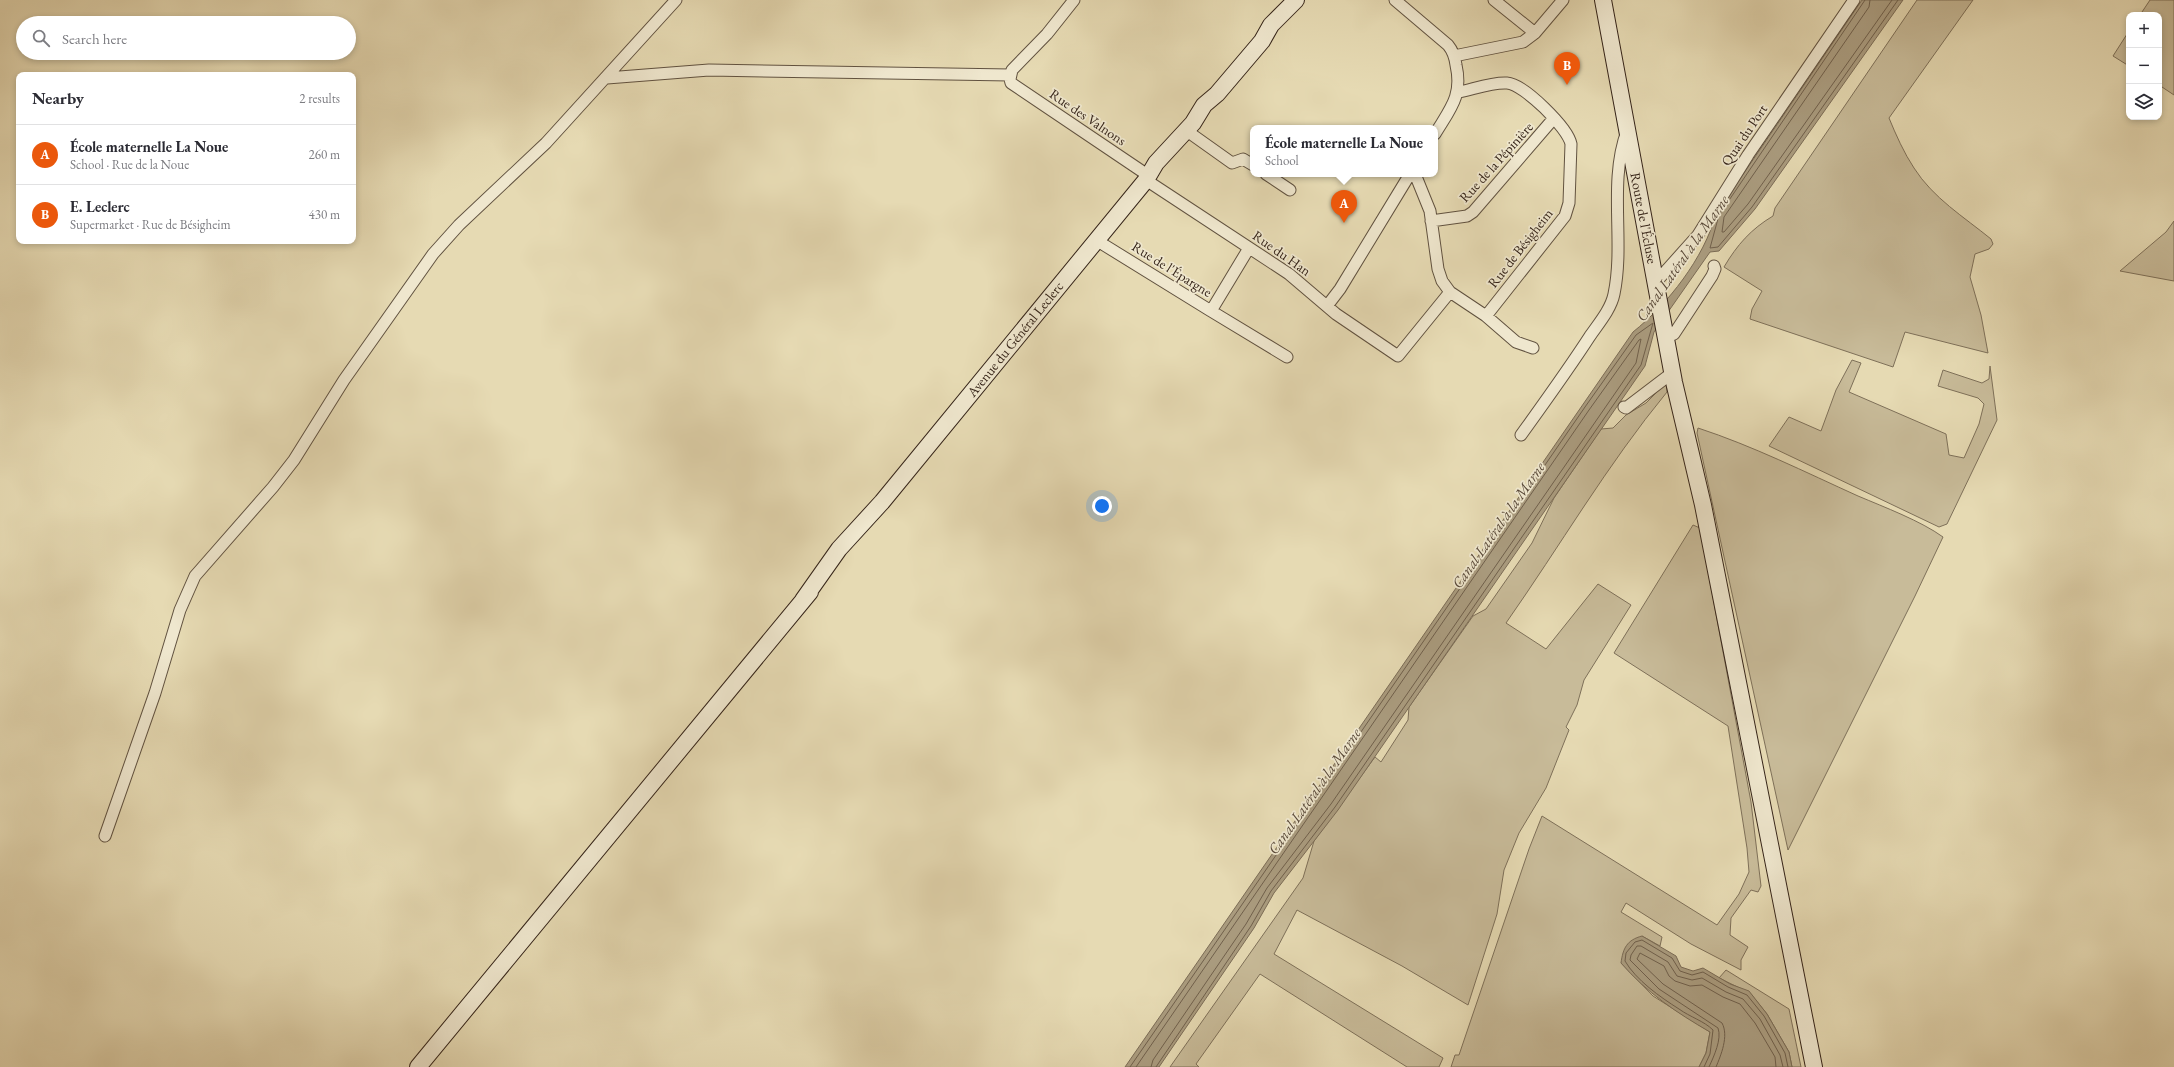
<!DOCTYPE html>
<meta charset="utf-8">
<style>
body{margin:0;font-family:"EB Garamond",serif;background:#f2f2f3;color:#2b2b33}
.controls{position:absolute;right:12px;top:12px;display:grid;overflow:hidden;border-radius:8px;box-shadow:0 2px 6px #0003}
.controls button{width:36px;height:36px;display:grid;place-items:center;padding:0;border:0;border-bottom:1px solid #e1e1e2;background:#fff;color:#2b2b33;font:20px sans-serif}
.you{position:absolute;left:1102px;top:506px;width:14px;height:14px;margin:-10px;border:3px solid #fff;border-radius:50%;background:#1a73e8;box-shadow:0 0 0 6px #1a73e833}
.badge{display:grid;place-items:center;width:26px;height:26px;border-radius:50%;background:#ea580c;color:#fff;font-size:13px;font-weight:700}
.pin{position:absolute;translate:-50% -33px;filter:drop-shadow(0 1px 2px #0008)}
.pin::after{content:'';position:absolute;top:21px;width:14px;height:12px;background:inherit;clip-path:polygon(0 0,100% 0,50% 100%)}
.popup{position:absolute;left:1250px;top:125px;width:188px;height:52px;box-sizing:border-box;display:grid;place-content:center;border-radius:8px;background:#fff;filter:drop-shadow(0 1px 3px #0005);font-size:13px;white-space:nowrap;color:#7c7c81}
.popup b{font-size:15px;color:#2b2b33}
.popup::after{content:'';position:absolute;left:50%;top:100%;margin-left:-8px;border:8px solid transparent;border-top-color:#fff}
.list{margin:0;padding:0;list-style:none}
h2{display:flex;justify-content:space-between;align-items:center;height:52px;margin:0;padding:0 16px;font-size:17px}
h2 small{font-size:13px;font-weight:400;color:#7c7c81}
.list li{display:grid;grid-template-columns:26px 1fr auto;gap:12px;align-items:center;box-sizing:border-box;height:60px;padding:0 16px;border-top:1px solid #e1e1e2}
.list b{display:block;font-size:15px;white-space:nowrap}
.list p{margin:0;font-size:13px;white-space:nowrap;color:#7c7c81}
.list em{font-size:13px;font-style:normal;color:#7c7c81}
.icon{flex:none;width:22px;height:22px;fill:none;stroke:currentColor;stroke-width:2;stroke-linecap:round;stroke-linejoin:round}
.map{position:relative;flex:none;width:2174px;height:1067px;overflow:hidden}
.search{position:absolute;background:#fff;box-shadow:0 2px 6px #0003;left:16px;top:16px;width:340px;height:44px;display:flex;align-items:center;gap:10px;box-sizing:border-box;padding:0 14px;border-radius:22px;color:#7c7c81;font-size:15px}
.panel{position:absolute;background:#fff;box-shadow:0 2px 6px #0003;left:16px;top:72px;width:340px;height:172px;border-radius:8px}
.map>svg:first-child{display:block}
</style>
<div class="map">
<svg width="2174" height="1067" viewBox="0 0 2174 1067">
<rect width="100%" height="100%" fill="#e6dab3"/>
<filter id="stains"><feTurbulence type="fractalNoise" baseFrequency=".005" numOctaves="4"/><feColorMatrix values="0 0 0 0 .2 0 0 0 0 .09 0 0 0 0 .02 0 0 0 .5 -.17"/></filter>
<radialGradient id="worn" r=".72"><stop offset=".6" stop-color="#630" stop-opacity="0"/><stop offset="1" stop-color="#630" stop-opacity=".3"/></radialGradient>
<path fill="#c8bb99" stroke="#7e7059" d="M1917,0h56l-84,118c7,17 15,35 25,50 19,30 50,49 77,71l2,5 -4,5 -14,5 -5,23 11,38 7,38 -83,-21 -12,35 -143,-48 2,-10 10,-18 -38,-24c13,-22 27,-38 49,-51l2,-8z
M2150,0h24v95l-15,-10v-70h-19z
M2129,31v35l-16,-10z
M2174,221v60l-54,-10 46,-39z
M1852,360l9,3 -12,29 97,42 3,21 15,3 15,-34 5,-20 -6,-6 -40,-12 5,-16 39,13 7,-4 1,-13 7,54 -50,104 -8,3 -170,-81 20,-29 32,14 15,-41z
M1666,383l1,9c-60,73 -107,154 -161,231l40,26 52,-65 33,21 -47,75 -7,25 -11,22 3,3 -23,58 -27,45 -15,37 -7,44 -29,91 -66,-39 -105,-56 -23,44 169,104 -4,9h-32l-147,-93 -64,90 3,3h-29l133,-189 11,-37 61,-84 6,5 27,-42 1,-13 64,-91 13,-7 46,-66 22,-45 47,-69 12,-1 13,-13 20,-12z
M1698,428c55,18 107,44 160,68 26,11 63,25 85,41l-28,59 -127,254 -91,-417z
M1693,525l7,3 51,274 10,84 -3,6 -7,-2 -20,28 -1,17 18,12 -7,13v10l-50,-26 -65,-41 -5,9 41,25 -2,9 -18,-10 -21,27 32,33 57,36 -4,21 -7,14h-248l4,-12h4l70,-206 13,-33 175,109 22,-31 10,-22 -2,-24 -19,-122 -114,-73z
M1726,970l63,39 12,58h-9l-3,-15 -22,-38 -17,-21 -31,-15z"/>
<path fill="#aa9c7f" stroke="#7b6c56" d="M1862,0h41l-148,209 -36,42 -9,1 -56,80 -9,34 -307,444 -64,83 -20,35 -95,139h-34l508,-735c35,-28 71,-74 83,-118z
M1642,936l34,20 5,11 12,4 10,-3 27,16 19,7 18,23 22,38 3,15h-93l7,-14 4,-21c-33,-19 -63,-39 -89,-69 2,-15 6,-23 21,-27z"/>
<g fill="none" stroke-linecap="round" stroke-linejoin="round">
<path stroke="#70604c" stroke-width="1" d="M1865,0l-146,215 -9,33 8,-1 34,-40 146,-207
M1870,0l-1,7 -145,210 -2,15h2l24,-28 144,-204
M1130,1067l455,-660 51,-72 17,-12 -12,42 -306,442 -64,84 -20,35 -95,141
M1136,1067l453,-657 50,-70 2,-1 -5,24 -305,441 -64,84 -21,36 -93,136 -2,7
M1704,1067l6,-13 3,-24c-9,-9 -23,-13 -34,-21 -19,-12 -43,-29 -54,-48l1,-8 9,-11 7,-2 30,18 8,13 12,4 11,-3 25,15 19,8 17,21 21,37 3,14
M1709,1067c5,-11 13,-28 9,-39l-59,-39 -29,-29 1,-5 6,-9h4l27,16 9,14 15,4 10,-2 24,14 17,7 17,20 20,36 3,12
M1716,1067c5,-12 13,-31 6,-44l-59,-39 -26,-25 3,-6 24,13 5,10 6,5 15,5 12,-1 21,12 17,7 15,19 20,34 1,10"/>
<defs>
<path id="street" d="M1074,0l-27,34 -35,36 -2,9 1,4 138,93
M1395,0l53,45c5,6 7,12 8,20 7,31 -6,44 -21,69
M1494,0l41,33
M1454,56l69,-14 12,-9 28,-33
M607,78l102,-8 301,5
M1187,131l45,32 11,-4 10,6
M1266,174l24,16
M1415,174l15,37 8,58 4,12 8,11 36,24 79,-100 4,-13 2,-59c-3,-16 -47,-60 -64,-61 -15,-1 -33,6 -48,9
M1146,180l143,94 47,40 62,42 52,-64
M1431,221l36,-5 6,-4 81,-94
M1096,240l115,71 38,-63
M1656,282l42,-47 50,-80 106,-155
M1327,306l13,-17 70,-115
M1211,311l76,46
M1486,316l30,26 17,6
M1666,337l8,-3 38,-58 3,-7 -1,-3
M1624,407l2,1 46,-35
M1521,435c23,-32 47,-65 69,-99 9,-13 21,-27 24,-42 11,-53 -6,-111 13,-163
M105,836l50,-143 25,-83 15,-34 78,-89 21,-27 50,-80 89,-126 26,-29 87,-82 130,-143"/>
<path id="secondary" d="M1603,0l71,382 29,123 111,562
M803,600l36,-51 43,-47 264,-322 10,-17 37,-40 11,-18 13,-11 45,-53 9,-16 25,-25
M418,1067l392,-475"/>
</defs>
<use href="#street" stroke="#615240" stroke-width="13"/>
<use href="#secondary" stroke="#352419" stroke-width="18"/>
<use href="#street" stroke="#efe7ce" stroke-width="11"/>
<use href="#secondary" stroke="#efe7ce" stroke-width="16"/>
</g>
<g text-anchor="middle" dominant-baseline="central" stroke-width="3.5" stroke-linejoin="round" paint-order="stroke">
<g font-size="14" fill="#352419" stroke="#efe7ce">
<text transform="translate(1088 117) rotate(34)">Rue des Valnons</text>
<text transform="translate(1744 135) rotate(-56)">Quai du Port</text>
<text transform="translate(1496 162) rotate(-48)">Rue de la Pépinière</text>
<text transform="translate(1644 218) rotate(79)">Route de l'Écluse</text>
<text transform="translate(1520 248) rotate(-52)">Rue de Bésigheim</text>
<text transform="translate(1282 253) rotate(35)">Rue du Han</text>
<text transform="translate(1172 269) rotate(32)">Rue de l'Épargne</text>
<text transform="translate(1015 339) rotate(-51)">Avenue du Général Leclerc</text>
</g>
<g font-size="15" font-style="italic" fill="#584838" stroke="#efe7ce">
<text transform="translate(1682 258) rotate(-55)">Canal Latéral à la Marne</text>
<text transform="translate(1498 525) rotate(-55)">Canal Latéral à la Marne</text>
<text transform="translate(1314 791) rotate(-55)">Canal Latéral à la Marne</text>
</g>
</g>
<rect width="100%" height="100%" filter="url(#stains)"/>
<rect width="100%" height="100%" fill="url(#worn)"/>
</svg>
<div class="controls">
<button>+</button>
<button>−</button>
<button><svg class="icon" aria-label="layers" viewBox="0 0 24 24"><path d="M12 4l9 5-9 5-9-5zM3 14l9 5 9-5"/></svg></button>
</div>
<div class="you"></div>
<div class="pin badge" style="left:1344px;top:223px">A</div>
<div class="popup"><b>École maternelle La Noue</b>School</div>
<div class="pin badge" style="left:1567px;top:85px">B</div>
<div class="search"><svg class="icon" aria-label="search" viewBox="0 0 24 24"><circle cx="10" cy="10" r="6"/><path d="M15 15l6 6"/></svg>Search here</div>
<section class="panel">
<h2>Nearby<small>2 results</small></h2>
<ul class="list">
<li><span class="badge">A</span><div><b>École maternelle La Noue</b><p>School · Rue de la Noue</p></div><em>260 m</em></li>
<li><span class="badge">B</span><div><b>E. Leclerc</b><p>Supermarket · Rue de Bésigheim</p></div><em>430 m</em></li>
</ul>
</section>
</div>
